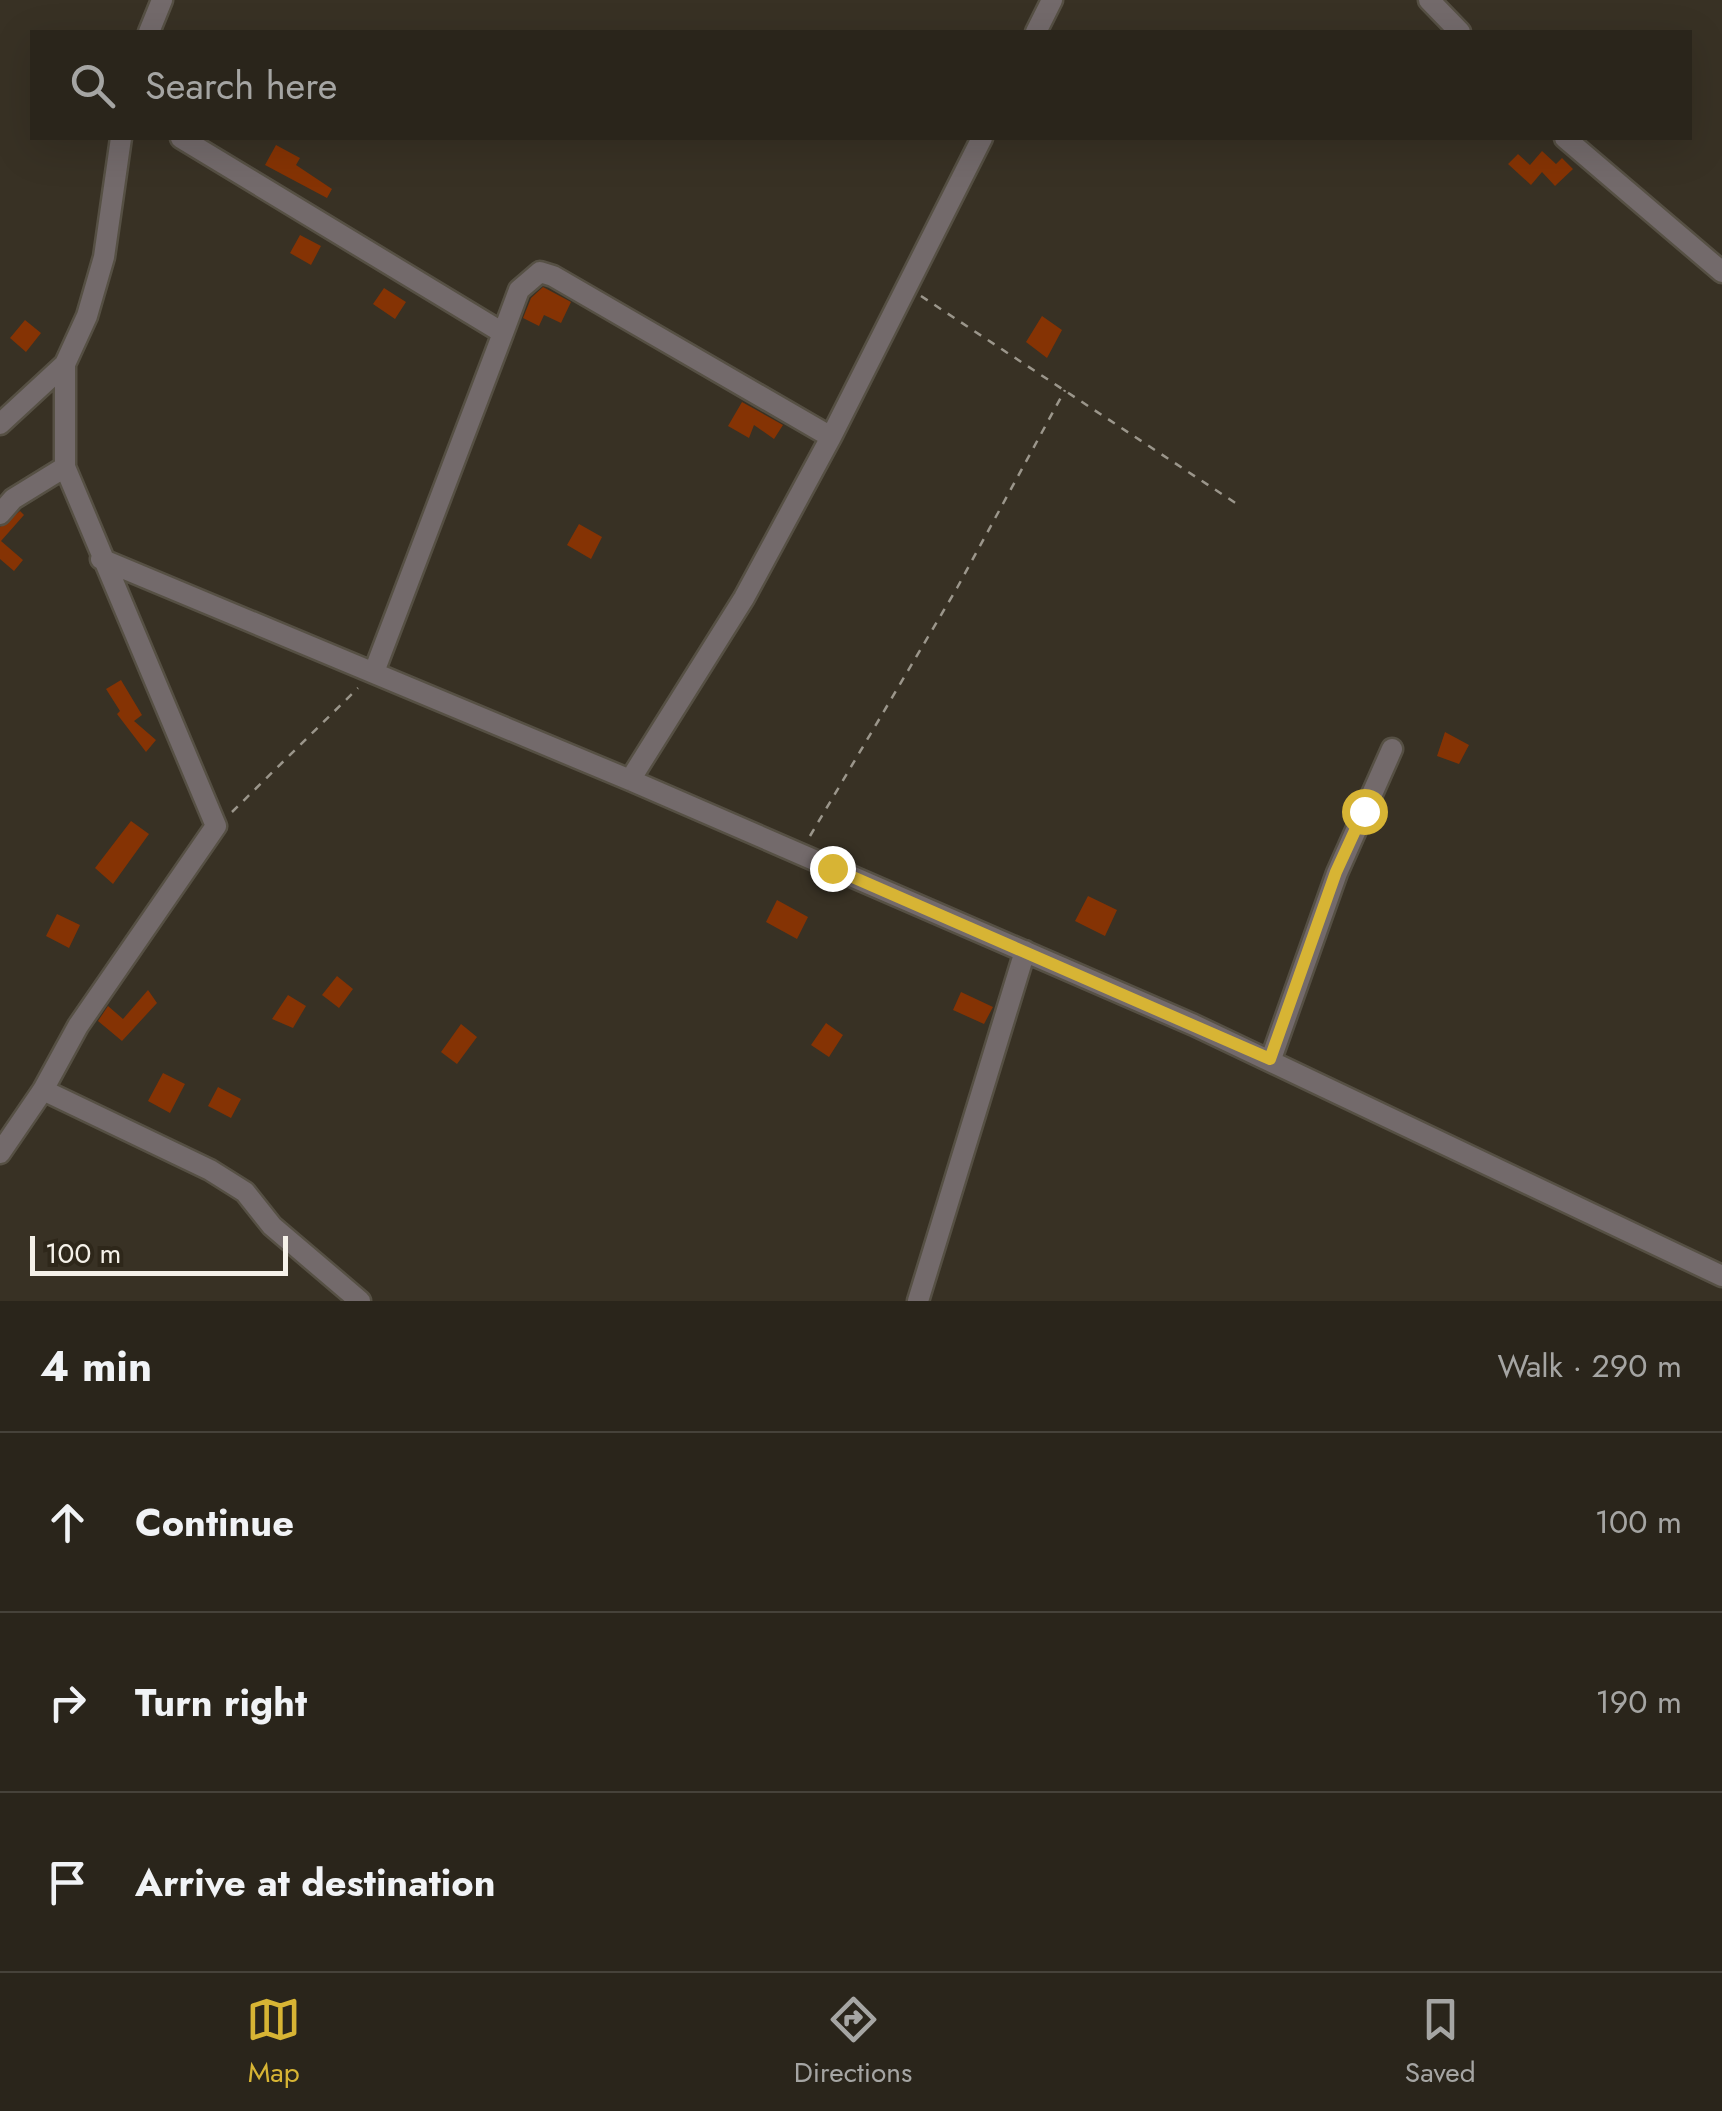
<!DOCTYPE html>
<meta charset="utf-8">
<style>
body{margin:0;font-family:Jost,sans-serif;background:#322d24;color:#f1f3f6}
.scale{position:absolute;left:30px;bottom:25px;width:258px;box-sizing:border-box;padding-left:10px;border:5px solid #f5f1e9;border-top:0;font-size:28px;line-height:35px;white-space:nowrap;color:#f5f1e9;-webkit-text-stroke:8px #2e271a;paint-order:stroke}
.stop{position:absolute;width:30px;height:30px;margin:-22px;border:8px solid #d7b434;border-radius:50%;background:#fff}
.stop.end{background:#d7b434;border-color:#fff;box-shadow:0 2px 10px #0008}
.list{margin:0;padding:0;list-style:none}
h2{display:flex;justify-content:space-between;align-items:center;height:130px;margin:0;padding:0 40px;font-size:42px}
h2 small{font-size:32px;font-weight:400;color:#a5a5a3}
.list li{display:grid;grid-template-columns:65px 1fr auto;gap:30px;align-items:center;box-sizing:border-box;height:180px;padding:0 40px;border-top:2px solid #46423a}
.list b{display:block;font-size:38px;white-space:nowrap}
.list em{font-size:32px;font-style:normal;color:#a5a5a3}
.icon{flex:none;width:55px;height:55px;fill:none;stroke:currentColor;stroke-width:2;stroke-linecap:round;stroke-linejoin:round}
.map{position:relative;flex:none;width:1722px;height:1301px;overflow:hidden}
.search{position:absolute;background:#2a251b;box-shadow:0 10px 40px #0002;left:30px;right:30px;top:30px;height:110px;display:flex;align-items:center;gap:25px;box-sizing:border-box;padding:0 35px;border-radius:0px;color:#a5a5a3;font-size:38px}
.sheet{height:670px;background:#2a251b}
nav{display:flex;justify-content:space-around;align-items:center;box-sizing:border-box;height:140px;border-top:2px solid #46423a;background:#2a251b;font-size:28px;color:#a5a5a3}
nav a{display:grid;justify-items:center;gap:5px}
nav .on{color:#d7b434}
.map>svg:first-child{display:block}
</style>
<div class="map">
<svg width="1722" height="1301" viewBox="0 0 1722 1301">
<rect width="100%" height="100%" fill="#383124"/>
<path fill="#853304" d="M276,145l24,13 -4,7 36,24 -5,9 -62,-33z
M1542,151l14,13 6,-6 11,11 -18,17 -13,-14 -11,13 -23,-21 10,-10 12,11z
M300,235l21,11 -10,19 -21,-12z
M543,287l28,15 -10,21 -17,-8 -5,11 -16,-8 8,-20z
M384,288l22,14 -11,17 -22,-15z
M1042,316l20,14 -15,28 -21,-16z
M25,320l16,13 -15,19 -16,-14z
M742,402l41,23 -9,14 -20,-14 -5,13 -21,-12z
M20,511l4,4 -23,26 22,19 -9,11 -14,-12v-32z
M579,524l23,13 -11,22 -24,-14z
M121,680l21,35 -8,6 22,19 -10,12 -29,-38 3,-3 -14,-22z
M1445,732l24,13 -10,19 -22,-8z
M131,821l18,13 -36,50 -18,-16z
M1088,896l29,14 -12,26 -30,-15z
M777,900l31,17 -11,22 -31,-17z
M57,914l23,11 -11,23 -23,-12z
M337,976l16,13 -14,19 -17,-13z
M148,990l9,13 -35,38 -24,-20 10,-15 15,13z
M961,992l32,15 -9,17 -31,-14z
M288,995l18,11 -13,22 -21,-9z
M826,1023l17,12 -14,22 -18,-12z
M461,1024l16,13 -20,27 -16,-12z
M163,1073l22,11 -15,29 -22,-12z
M218,1087l23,12 -10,19 -23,-12z"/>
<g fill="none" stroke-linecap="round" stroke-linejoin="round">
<defs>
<path id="minor" d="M1429,0l31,32
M149,32l13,-32
M1036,32l16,-32
M181,138l322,195 -129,339
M1565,138l157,134
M503,333l16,-43 21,-18 13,4 278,161 151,-299
M0,424l65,-60
M0,514l13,-15 52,-32
M101,559l529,221 564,245 528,251
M630,780l114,-182 87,-161
M1271,1059l66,-186 55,-124
M43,1090l167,80 35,22 27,34 88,75
M0,1153l43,-63 35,-64 138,-200 -151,-359v-103l22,-48 17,-59 17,-119
M918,1301l107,-350"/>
</defs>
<use href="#minor" stroke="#565044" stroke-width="25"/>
<path stroke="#9b968b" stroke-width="2.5" stroke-dasharray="8 8" stroke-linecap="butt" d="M921,296l316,208
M232,812l126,-124
M810,836l147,-248 108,-198"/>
<use href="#minor" stroke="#736a6b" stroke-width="20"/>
</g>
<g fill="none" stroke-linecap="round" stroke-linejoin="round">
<path stroke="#d7b434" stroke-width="12" d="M832,868l438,191 66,-187 28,-61"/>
</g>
</svg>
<div class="scale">100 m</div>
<div class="stop" style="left:1364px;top:811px"></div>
<div class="stop end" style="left:832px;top:868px"></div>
<div class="search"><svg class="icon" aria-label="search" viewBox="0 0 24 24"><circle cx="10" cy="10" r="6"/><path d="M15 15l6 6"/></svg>Search here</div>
</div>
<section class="sheet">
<h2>4 min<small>Walk · 290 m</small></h2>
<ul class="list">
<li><svg class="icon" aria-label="ahead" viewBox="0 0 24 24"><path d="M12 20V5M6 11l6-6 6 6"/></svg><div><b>Continue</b></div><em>100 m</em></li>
<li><svg class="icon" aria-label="right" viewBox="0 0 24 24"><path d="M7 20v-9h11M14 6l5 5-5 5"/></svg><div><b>Turn right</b></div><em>190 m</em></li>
<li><svg class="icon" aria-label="arrive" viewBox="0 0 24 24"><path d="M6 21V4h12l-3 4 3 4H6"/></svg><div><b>Arrive at destination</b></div></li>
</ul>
</section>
<nav>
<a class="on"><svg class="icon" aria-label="map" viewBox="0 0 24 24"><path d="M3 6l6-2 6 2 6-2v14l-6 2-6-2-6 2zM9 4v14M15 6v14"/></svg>Map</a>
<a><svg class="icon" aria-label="directions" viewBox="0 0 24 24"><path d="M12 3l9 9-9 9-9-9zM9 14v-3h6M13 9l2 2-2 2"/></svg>Directions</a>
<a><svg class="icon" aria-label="saved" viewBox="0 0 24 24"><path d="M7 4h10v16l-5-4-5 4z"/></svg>Saved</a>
</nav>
